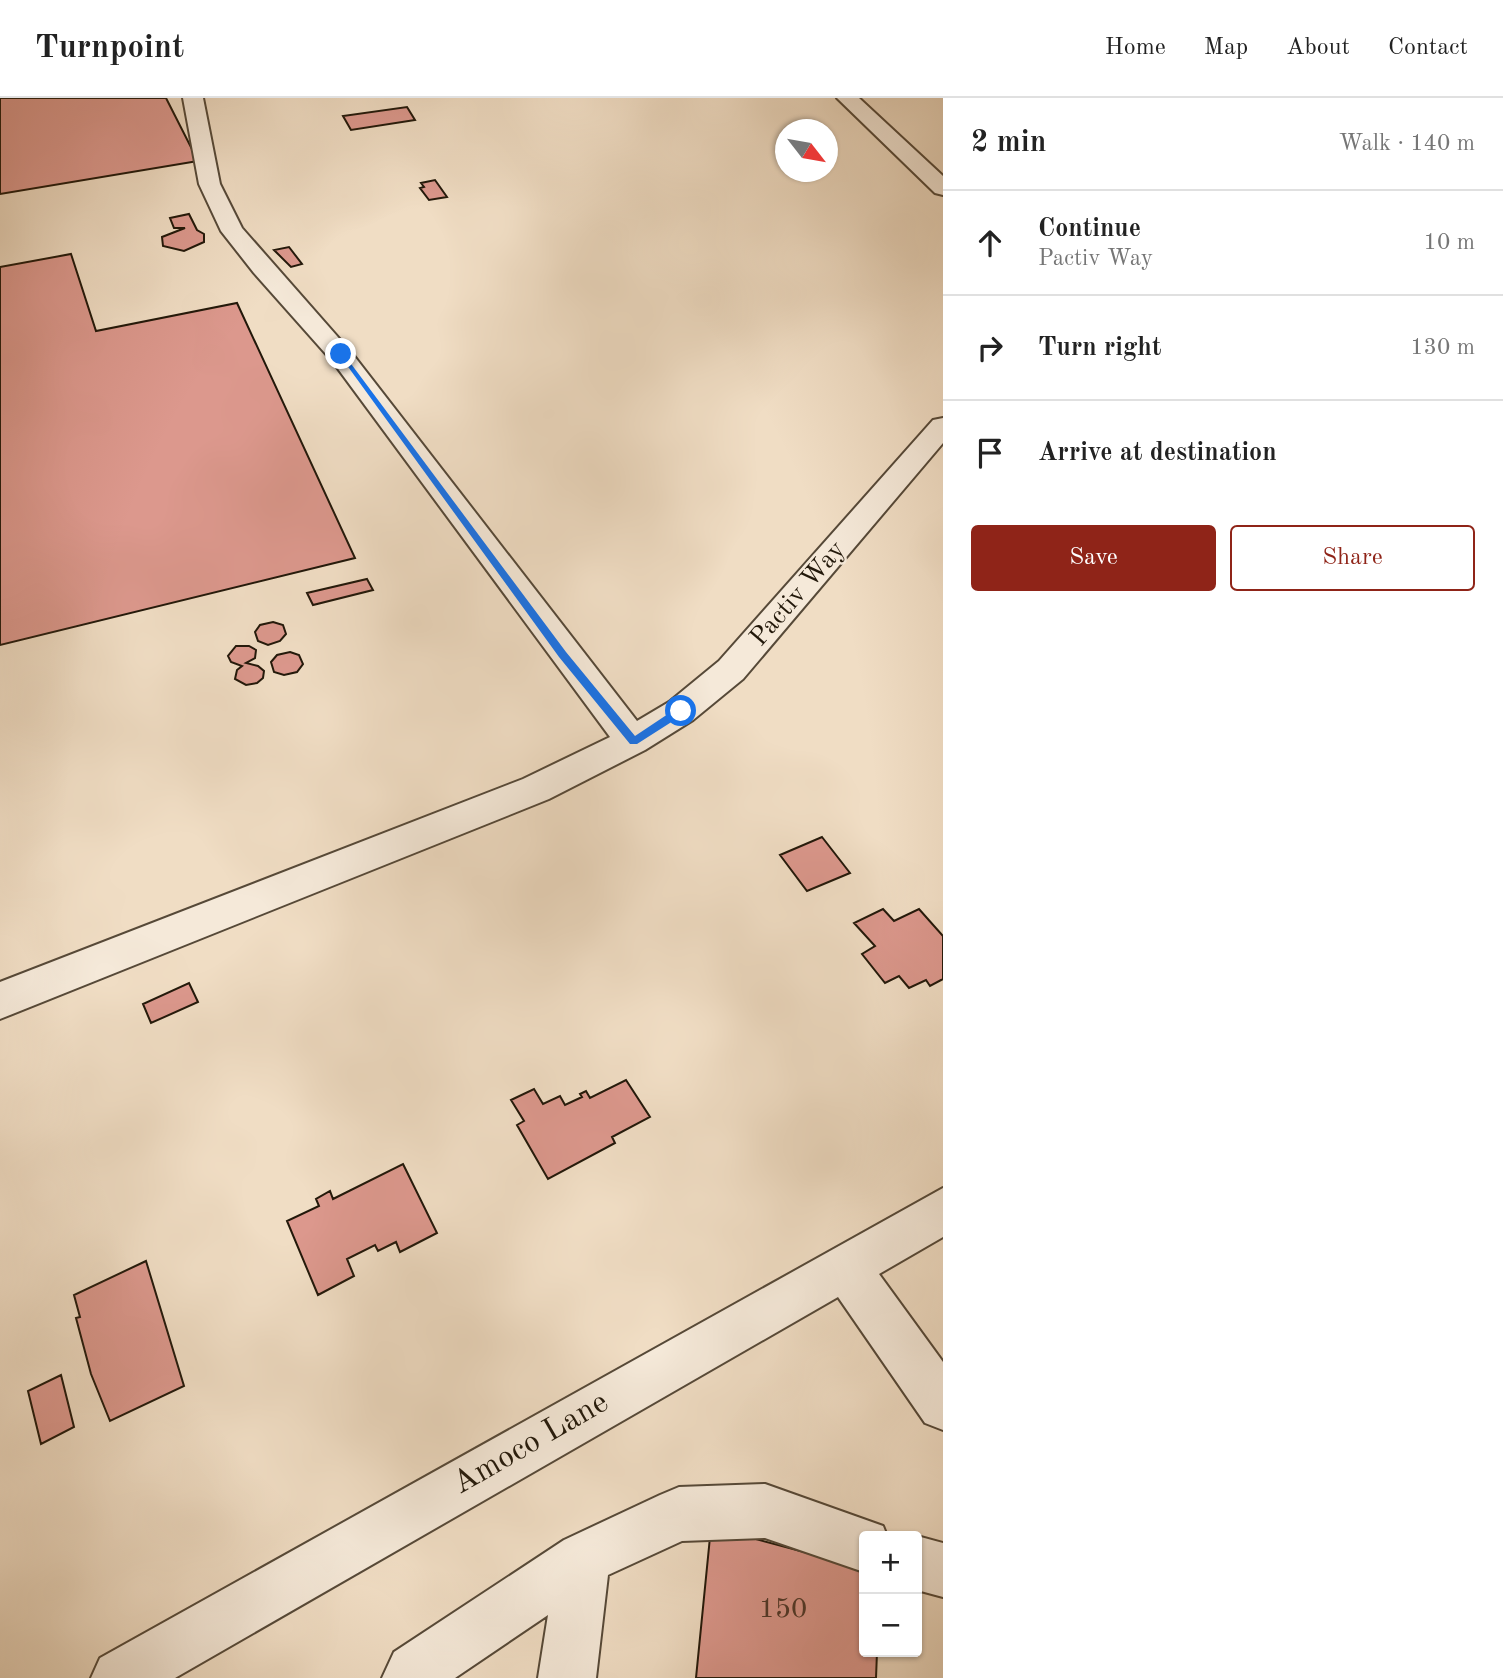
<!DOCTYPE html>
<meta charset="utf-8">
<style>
body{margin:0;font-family:"Old Standard TT",serif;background:#f2f2f2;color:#222}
.controls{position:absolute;right:21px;bottom:21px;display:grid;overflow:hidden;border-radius:7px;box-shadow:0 2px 5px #0004}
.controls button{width:63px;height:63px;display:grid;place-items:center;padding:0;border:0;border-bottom:2px solid #e0e0e0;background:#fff;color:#222;font:35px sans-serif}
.compass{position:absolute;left:775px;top:21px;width:63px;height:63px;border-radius:50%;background:#fff;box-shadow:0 2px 5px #0004;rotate:121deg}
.stop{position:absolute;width:21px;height:21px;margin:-16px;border:5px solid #1a73e8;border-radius:50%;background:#fff}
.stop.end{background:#1a73e8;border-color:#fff;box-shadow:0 2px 7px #0008}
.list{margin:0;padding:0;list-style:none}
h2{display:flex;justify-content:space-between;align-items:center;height:91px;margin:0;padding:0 28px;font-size:30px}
h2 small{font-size:23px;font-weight:400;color:#767676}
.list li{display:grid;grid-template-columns:46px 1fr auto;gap:21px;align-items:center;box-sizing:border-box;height:105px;padding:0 28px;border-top:2px solid #e0e0e0}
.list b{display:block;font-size:26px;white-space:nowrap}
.list p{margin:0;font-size:23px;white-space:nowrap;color:#767676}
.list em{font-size:23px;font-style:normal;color:#767676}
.actions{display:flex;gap:14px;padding:21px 28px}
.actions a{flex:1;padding:16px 0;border:2px solid #8f2418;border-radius:7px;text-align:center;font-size:24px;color:#8f2418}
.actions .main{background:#8f2418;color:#fff}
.icon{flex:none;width:38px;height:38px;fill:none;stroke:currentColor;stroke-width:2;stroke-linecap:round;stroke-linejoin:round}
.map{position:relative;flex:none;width:943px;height:1580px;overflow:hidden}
header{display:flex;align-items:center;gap:42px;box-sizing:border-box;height:98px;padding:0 35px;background:#fff;border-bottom:2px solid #e0e0e0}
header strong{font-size:33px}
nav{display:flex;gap:38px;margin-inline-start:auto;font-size:24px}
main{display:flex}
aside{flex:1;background:#fff}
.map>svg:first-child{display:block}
</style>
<header>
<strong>Turnpoint</strong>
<nav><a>Home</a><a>Map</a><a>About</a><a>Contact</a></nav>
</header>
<main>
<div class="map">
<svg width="943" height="1580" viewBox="0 0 943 1580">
<rect width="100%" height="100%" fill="#f0ddc4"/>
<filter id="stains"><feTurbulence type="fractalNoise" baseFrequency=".00286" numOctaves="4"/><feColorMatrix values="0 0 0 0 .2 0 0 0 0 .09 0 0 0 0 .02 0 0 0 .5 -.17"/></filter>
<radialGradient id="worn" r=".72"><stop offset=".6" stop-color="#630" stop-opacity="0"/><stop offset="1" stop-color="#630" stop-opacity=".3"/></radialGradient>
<path fill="#dc988d" stroke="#22180a" stroke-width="2" d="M0,0h166l32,63 -198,33z
M407,9l8,13 -64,10 -8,-14z
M435,82l12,17 -18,3 -9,-12 4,-1 -3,-4z
M189,116l8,16 7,4v8l-20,9 -21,-5 -1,-9 23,-9h-11l-4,-10z
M289,149l13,17 -11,3 -17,-17z
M71,156l25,77 141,-28 118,255 -355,87v-378z
M367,481l6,11 -60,15 -6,-12z
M273,524l10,3 3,9 -6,7 -12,4 -10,-4 -3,-9 5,-7z
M236,548h13l7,4 -1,8 -9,5 12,3 6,5 -1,7 -6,5 -11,2 -11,-6 2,-9 5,-4 -11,-4 -3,-6z
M290,554l9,3 4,9 -6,8 -13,3 -10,-3 -3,-10 6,-7z
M822,739l28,36 -43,18 -27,-36z
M883,811l11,12 25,-12 24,27v43l-13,7 -4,-6 -17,8 -10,-12 -14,7 -23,-29 13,-8 -21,-23z
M189,885l9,19 -47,21 -8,-19z
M626,982l24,37 -38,20 3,6 -67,36 -31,-54 7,-4 -13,-21 23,-11 9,15 17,-8 5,9 17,-8 -2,-3 6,-3 4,7z
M403,1066l34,69 -37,19 -4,-10 -18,9 -3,-6 -28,14 7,17 -36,19 -31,-74 32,-15 -3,-7 14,-8 3,8z
M146,1163l38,125 -74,35 -19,-47 -15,-56 4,-1 -6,-22z
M61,1277l13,52 -33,17 -13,-53z
M711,1429l153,41v84h13l-1,26h-180z"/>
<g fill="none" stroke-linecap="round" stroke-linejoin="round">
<defs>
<path id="minor" d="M183,0h20l17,86 22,44 109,124 286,369 32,-19 50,-41 214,-241 10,-2v25l-200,236 -50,41 -48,30 -96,49 -549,220v-37l523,-203 87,-42 -277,-375 -79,-89 -33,-42 -22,-47z
M837,0h22l84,78v19l-8,-2z
M943,1090v49l-64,37 64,88v68l-18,-7 -87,-126 -663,381h-84l9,-20z
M765,1386l118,42 4,10h-23v36l-99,-34 -83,3 -74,34 -12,103h-58l10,-63 -93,63h-73l12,-26 170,-112 96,-45 19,-8z
M917,1438l26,7v54l-26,-7z"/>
</defs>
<use href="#minor" stroke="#564938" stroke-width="4"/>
<use href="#minor" fill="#f5e9d9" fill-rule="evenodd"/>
</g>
<path fill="#1a73e8" d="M338,255h5l223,299 69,84 42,-28h7v6l-47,30h-7l-71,-87z"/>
<g text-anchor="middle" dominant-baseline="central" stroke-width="5" stroke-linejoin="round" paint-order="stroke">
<g font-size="26" fill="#22180a" stroke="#f5e9d9">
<text transform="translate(798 496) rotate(-49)">Pactiv Way</text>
</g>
<g font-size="28" fill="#50382b">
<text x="783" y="1512">150</text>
</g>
<g font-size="32" fill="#22180a" stroke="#f5e9d9">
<text transform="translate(531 1346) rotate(-30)">Amoco Lane</text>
</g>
</g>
<rect width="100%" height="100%" filter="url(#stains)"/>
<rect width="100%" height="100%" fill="url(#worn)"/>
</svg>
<div class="controls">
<button>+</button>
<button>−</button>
</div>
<svg class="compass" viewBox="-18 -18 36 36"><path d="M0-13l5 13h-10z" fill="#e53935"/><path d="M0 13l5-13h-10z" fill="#767676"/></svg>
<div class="stop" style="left:681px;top:613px"></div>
<div class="stop end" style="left:341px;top:256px"></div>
</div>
<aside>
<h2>2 min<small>Walk · 140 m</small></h2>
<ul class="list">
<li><svg class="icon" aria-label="ahead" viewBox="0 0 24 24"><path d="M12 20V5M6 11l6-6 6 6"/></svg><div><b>Continue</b><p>Pactiv Way</p></div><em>10 m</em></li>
<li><svg class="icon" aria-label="right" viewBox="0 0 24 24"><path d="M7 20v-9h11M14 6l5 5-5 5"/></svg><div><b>Turn right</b></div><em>130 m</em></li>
<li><svg class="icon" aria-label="arrive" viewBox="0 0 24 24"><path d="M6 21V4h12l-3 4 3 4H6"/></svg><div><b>Arrive at destination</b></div></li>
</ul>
<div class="actions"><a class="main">Save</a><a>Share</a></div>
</aside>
</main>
